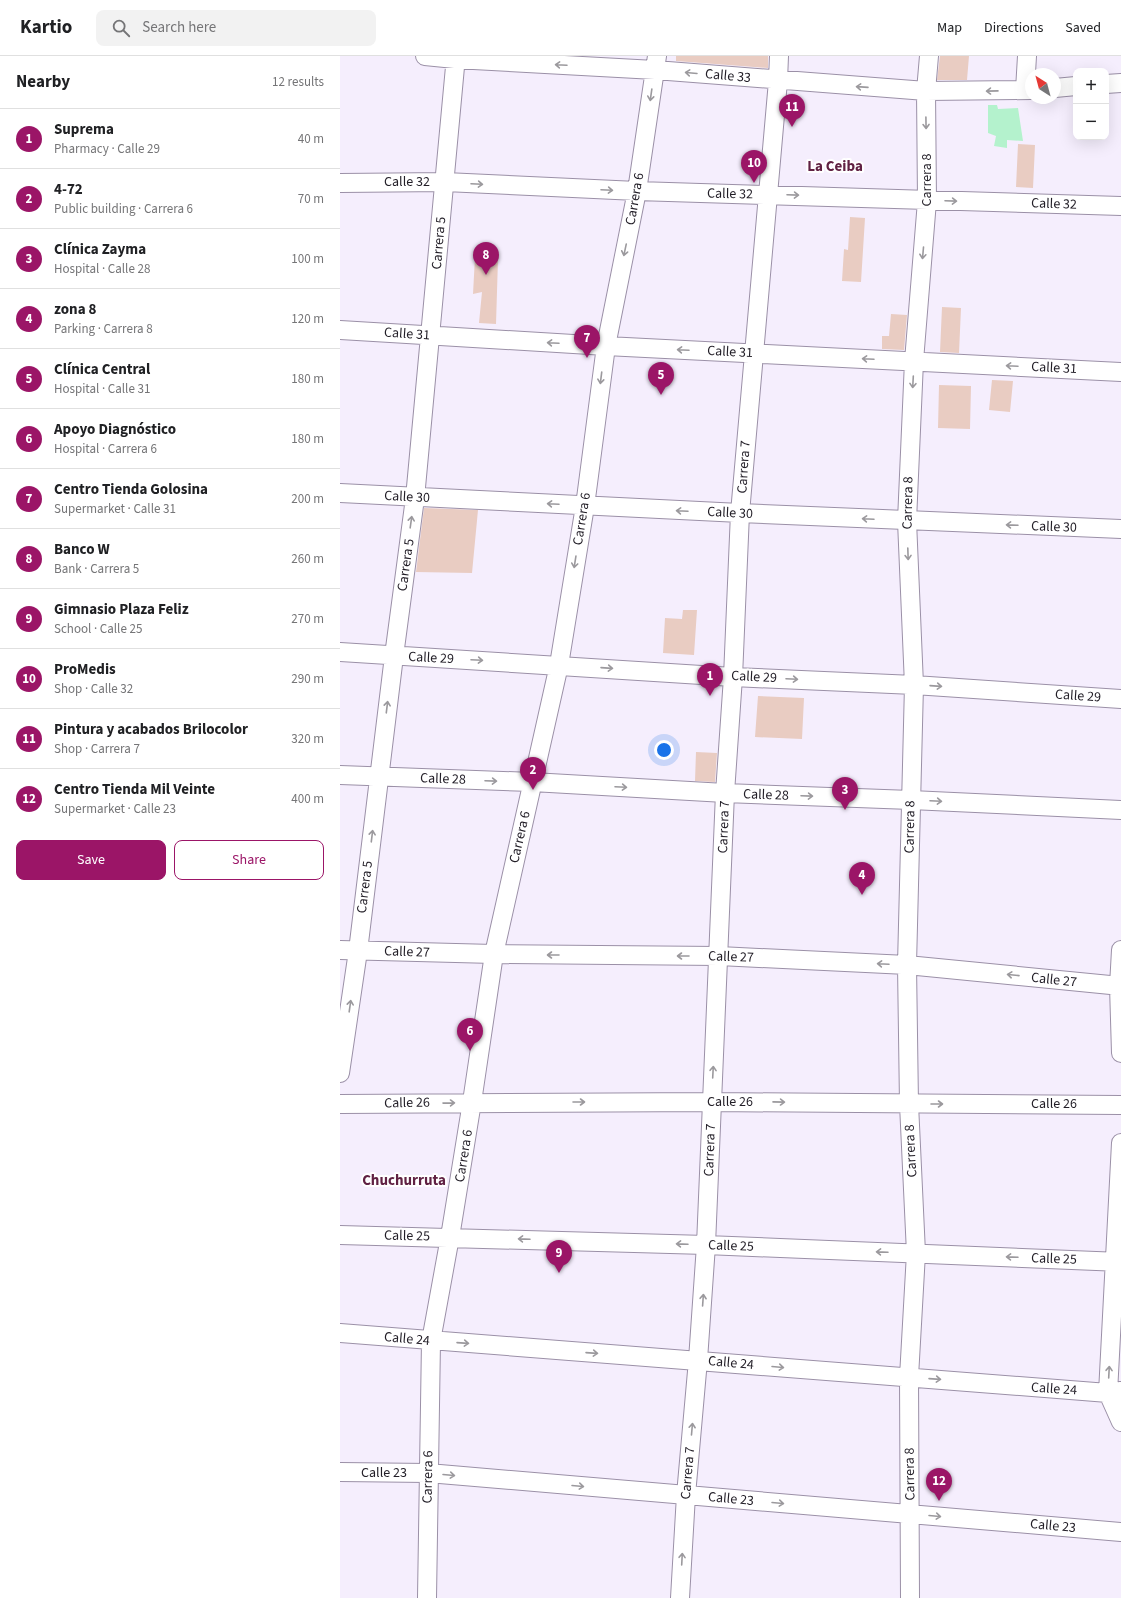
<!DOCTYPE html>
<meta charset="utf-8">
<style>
body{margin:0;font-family:"Source Sans 3",sans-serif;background:#f2f2f2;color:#202124}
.controls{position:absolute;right:12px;top:12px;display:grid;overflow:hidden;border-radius:8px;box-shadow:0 4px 16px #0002}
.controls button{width:36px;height:36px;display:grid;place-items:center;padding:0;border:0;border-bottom:1px solid #e0e0e0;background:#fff;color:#202124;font:20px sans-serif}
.compass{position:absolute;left:685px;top:12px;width:36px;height:36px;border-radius:50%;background:#fff;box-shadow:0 4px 16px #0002;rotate:324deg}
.you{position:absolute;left:324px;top:694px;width:14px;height:14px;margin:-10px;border:3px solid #fff;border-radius:50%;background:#1a73e8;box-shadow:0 0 0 6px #1a73e833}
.badge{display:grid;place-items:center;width:26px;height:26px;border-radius:50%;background:#9b1567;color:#fff;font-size:13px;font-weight:700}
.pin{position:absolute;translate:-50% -33px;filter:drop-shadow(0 1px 2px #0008)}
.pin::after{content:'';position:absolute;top:21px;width:14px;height:12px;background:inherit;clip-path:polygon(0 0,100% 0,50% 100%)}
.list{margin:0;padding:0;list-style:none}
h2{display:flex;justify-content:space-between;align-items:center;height:52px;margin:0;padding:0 16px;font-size:17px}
h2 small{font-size:13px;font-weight:400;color:#757577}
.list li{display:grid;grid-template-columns:26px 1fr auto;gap:12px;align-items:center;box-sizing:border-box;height:60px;padding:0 16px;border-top:1px solid #e0e0e0}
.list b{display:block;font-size:15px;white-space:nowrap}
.list p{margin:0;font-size:13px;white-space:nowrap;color:#757577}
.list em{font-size:13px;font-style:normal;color:#757577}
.actions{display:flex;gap:8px;padding:12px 16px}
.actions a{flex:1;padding:9px 0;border:1px solid #9b1567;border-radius:8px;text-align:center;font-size:14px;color:#9b1567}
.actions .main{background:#9b1567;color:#fff}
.icon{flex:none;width:22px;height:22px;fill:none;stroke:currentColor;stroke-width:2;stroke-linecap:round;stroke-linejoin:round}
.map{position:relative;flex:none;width:781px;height:1542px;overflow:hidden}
header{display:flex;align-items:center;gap:24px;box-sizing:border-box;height:56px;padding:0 20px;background:#fff;border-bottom:1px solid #e0e0e0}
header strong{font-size:19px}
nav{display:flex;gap:22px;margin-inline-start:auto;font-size:14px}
.search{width:280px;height:36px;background:#f2f2f2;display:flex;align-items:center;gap:10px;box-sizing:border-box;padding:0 14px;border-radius:8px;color:#757577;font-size:15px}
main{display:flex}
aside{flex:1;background:#fff}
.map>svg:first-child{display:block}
</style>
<header>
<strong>Kartio</strong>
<div class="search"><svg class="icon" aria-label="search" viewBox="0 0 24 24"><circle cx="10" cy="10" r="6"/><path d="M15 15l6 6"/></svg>Search here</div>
<nav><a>Map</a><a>Directions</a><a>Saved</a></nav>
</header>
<main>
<aside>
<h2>Nearby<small>12 results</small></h2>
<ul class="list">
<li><span class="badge">1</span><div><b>Suprema</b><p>Pharmacy · Calle 29</p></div><em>40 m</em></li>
<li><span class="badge">2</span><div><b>4-72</b><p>Public building · Carrera 6</p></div><em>70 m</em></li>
<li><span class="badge">3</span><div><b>Clínica Zayma</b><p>Hospital · Calle 28</p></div><em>100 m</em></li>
<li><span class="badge">4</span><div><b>zona 8</b><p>Parking · Carrera 8</p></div><em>120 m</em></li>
<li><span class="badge">5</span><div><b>Clínica Central</b><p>Hospital · Calle 31</p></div><em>180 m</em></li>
<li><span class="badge">6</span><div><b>Apoyo Diagnóstico</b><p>Hospital · Carrera 6</p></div><em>180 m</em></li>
<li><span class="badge">7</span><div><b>Centro Tienda Golosina</b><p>Supermarket · Calle 31</p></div><em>200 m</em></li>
<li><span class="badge">8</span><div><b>Banco W</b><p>Bank · Carrera 5</p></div><em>260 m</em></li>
<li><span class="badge">9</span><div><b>Gimnasio Plaza Feliz</b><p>School · Calle 25</p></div><em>270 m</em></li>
<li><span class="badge">10</span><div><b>ProMedis</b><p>Shop · Calle 32</p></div><em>290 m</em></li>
<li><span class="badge">11</span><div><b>Pintura y acabados Brilocolor</b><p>Shop · Carrera 7</p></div><em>320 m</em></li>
<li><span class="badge">12</span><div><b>Centro Tienda Mil Veinte</b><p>Supermarket · Calle 23</p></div><em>400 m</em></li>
</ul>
<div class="actions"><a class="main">Save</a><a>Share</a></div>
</aside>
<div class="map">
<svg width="781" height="1542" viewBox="0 0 781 1542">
<rect width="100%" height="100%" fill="#f5eefd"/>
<path fill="#b4f2cd" d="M648,49h9l1,4 20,-1 5,33 -16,-1v8l-13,-2 2,-10 -8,-3z"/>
<path fill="#e9ccc2" d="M336,0h92v12l-92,-7z
M600,0h29l-2,24h-30z
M678,88l17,1 -2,43 -17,-1z
M510,161l15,1 -4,64 -19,-1 2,-32 4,1z
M135,201l23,2 -2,65 -17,-1 3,-31 -9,2z
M602,251l19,1 -2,45 -19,-1z
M551,258l16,1 -3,35 -22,-1v-13h7z
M652,324l21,1 -3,31 -21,-2z
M599,329l32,1 -1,43 -32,-1z
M84,452l54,2 -6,63 -56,-1z
M343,554h14l-3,45 -31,-2 2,-35 17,1z
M418,640l46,2 -2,41 -47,-2z
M356,696l21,1 -2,29 -20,-1z"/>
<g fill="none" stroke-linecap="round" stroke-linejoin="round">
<defs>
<path id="minor" d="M85,0l30,3 200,11 271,21 105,-1
M766,28l15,-1
M715,32l21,-2
M685,34l2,-34
M0,127l105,-1 192,9 484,15
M0,274l266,16 515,26
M0,437l400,20 381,16
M0,596l393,25 181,8 207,14
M0,719l192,7 193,11 186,7 210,10
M0,894l154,4 225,2 188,9 214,21
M781,894l-2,36 2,67
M0,1017l18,-122 36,-295 21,-158 41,-442
M0,1048l372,-2 409,3
M781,1087l-13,250 13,29
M0,1179l366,10 415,17
M0,1277l768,60 13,-2
M0,1416l88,1 693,59
M87,1542l4,-257 19,-104 22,-135 22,-148 65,-289 26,-159 21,-160 31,-155 20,-135
M340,1542l6,-103 12,-135 8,-115 19,-452 8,-116 7,-164 38,-432 1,-25
M570,1542l-1,-221 7,-124 -7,-149 -2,-139 7,-280 -7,-164 7,-160 13,-160 -1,-110 3,-35"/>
</defs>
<use href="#minor" stroke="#9b90a7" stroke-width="20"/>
<use href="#minor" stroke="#fff" stroke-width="18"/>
</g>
<defs><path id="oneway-shaft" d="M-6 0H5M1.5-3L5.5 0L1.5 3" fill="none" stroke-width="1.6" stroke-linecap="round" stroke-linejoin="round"/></defs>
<g stroke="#9b999d">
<use href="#oneway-shaft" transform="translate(221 9) rotate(-177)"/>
<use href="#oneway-shaft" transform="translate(351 17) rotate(-175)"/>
<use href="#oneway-shaft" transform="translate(522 31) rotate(-176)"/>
<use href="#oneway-shaft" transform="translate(652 35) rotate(179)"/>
<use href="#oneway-shaft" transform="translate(311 39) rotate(98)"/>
<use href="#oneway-shaft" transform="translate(586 67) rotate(89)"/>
<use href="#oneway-shaft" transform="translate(137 128) rotate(3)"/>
<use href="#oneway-shaft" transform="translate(267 134) rotate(3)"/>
<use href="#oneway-shaft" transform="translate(453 139) rotate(2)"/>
<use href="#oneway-shaft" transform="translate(611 145) rotate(2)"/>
<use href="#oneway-shaft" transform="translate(285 194) rotate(102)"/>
<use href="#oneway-shaft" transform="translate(583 197) rotate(95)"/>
<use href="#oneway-shaft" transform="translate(213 287) rotate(-177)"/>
<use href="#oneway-shaft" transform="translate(343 294) rotate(-177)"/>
<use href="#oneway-shaft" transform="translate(528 303) rotate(-177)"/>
<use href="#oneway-shaft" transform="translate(672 310) rotate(-177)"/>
<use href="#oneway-shaft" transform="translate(261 322) rotate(97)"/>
<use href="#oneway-shaft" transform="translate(573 326) rotate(93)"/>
<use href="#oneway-shaft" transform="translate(213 448) rotate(-177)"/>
<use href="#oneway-shaft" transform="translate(342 455) rotate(-177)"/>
<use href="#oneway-shaft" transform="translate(528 463) rotate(-177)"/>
<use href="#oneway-shaft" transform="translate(71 466) rotate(-82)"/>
<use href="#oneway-shaft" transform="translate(672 469) rotate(-178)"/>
<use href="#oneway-shaft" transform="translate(568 498) rotate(88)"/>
<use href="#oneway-shaft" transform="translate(235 506) rotate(99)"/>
<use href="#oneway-shaft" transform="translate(137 604) rotate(3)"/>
<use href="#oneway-shaft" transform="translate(267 612) rotate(4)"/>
<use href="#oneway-shaft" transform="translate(452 623) rotate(3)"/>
<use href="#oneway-shaft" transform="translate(596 630) rotate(4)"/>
<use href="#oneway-shaft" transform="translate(47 651) rotate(-83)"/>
<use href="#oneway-shaft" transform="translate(151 725) rotate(2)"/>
<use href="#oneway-shaft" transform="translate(281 731) rotate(3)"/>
<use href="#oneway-shaft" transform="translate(467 740) rotate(2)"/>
<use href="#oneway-shaft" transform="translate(596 745) rotate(3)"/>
<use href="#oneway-shaft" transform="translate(32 780) rotate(-83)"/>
<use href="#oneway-shaft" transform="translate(213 899) rotate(-180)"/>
<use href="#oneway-shaft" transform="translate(343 900) rotate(-180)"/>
<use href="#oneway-shaft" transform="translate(543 908) rotate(-177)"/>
<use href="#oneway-shaft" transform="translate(673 919) rotate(-174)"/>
<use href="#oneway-shaft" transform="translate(10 950) rotate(-82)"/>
<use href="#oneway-shaft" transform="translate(373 1016) rotate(-87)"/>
<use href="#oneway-shaft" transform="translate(239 1046)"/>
<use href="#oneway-shaft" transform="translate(439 1046) rotate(1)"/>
<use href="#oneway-shaft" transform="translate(109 1047) rotate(-1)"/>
<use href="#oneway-shaft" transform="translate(597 1048)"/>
<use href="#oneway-shaft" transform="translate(184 1183) rotate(-178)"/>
<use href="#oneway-shaft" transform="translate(342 1188) rotate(-178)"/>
<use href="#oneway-shaft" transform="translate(542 1196) rotate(-178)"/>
<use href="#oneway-shaft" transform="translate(672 1201) rotate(-178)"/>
<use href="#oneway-shaft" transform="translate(363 1244) rotate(-86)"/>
<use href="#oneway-shaft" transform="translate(123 1287) rotate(4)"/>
<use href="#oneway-shaft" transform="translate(252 1297) rotate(4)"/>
<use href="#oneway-shaft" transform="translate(438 1311) rotate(5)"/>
<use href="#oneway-shaft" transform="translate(769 1316) rotate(-87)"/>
<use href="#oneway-shaft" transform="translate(595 1323) rotate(4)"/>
<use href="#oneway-shaft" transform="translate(352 1373) rotate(-85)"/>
<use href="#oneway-shaft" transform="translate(109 1419) rotate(5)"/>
<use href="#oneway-shaft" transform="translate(238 1430) rotate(5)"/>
<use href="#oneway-shaft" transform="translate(438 1447) rotate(5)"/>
<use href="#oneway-shaft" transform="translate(595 1460) rotate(5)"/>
<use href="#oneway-shaft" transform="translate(342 1503) rotate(-87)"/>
</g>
<g text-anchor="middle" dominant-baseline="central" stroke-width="4" stroke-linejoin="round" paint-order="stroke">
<g font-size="14" fill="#211d26" stroke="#fff">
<text transform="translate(388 20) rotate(5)">Calle 33</text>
<text transform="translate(587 124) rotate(-90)">Carrera 8</text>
<text x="67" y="126">Calle 32</text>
<text transform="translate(390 138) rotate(1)">Calle 32</text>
<text transform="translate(295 143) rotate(-80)">Carrera 6</text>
<text transform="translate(714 148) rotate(2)">Calle 32</text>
<text transform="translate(99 187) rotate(-85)">Carrera 5</text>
<text transform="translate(67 278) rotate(4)">Calle 31</text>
<text transform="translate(390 296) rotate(3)">Calle 31</text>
<text transform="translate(714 312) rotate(3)">Calle 31</text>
<text transform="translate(404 411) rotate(-86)">Carrera 7</text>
<text transform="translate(67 441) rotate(3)">Calle 30</text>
<text transform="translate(568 447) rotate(-89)">Carrera 8</text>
<text transform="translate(390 457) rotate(3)">Calle 30</text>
<text transform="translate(242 463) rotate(-81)">Carrera 6</text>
<text transform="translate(714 471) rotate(2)">Calle 30</text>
<text transform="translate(66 509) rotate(-82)">Carrera 5</text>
<text transform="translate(91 602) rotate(3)">Calle 29</text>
<text transform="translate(414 621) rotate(3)">Calle 29</text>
<text transform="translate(738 640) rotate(4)">Calle 29</text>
<text transform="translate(103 723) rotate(2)">Calle 28</text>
<text transform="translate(426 739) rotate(2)">Calle 28</text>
<text transform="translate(384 771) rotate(-88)">Carrera 7</text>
<text transform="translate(570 771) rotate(-89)">Carrera 8</text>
<text transform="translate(180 781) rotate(-77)">Carrera 6</text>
<text transform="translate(25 831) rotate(-83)">Carrera 5</text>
<text transform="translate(67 896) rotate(2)">Calle 27</text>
<text transform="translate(391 901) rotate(2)">Calle 27</text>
<text transform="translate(714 924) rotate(6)">Calle 27</text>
<text x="390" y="1046">Calle 26</text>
<text transform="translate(67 1047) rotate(-1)">Calle 26</text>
<text x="714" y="1048">Calle 26</text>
<text transform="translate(370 1094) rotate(-88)">Carrera 7</text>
<text transform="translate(571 1095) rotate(-93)">Carrera 8</text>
<text transform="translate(124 1100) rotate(-81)">Carrera 6</text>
<text transform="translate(67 1180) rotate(1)">Calle 25</text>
<text transform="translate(391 1190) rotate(2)">Calle 25</text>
<text transform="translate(714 1203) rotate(2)">Calle 25</text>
<text transform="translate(67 1283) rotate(5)">Calle 24</text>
<text transform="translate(391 1307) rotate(5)">Calle 24</text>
<text transform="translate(714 1333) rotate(4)">Calle 24</text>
<text x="44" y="1417">Calle 23</text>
<text transform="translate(348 1417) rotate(-85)">Carrera 7</text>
<text transform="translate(570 1418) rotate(-91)">Carrera 8</text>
<text transform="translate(88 1421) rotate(-89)">Carrera 6</text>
<text transform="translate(391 1443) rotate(5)">Calle 23</text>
<text transform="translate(713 1470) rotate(5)">Calle 23</text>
</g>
<g font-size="15" font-weight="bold" fill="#602143" stroke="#fff">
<text x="495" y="110">La Ceiba</text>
<text x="64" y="1124">Chuchurruta</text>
</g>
</g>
</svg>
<div class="controls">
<button>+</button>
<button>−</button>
</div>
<svg class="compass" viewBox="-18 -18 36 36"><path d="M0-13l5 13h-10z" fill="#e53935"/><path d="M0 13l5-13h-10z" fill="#757577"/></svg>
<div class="you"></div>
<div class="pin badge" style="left:370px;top:640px">1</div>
<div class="pin badge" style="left:193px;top:734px">2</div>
<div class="pin badge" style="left:505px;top:754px">3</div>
<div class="pin badge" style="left:522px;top:839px">4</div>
<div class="pin badge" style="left:321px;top:339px">5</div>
<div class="pin badge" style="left:130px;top:995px">6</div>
<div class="pin badge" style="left:247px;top:302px">7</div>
<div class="pin badge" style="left:146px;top:219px">8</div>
<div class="pin badge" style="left:219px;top:1217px">9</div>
<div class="pin badge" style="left:414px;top:127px">10</div>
<div class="pin badge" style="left:452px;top:71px">11</div>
<div class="pin badge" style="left:599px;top:1445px">12</div>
</div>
</main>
